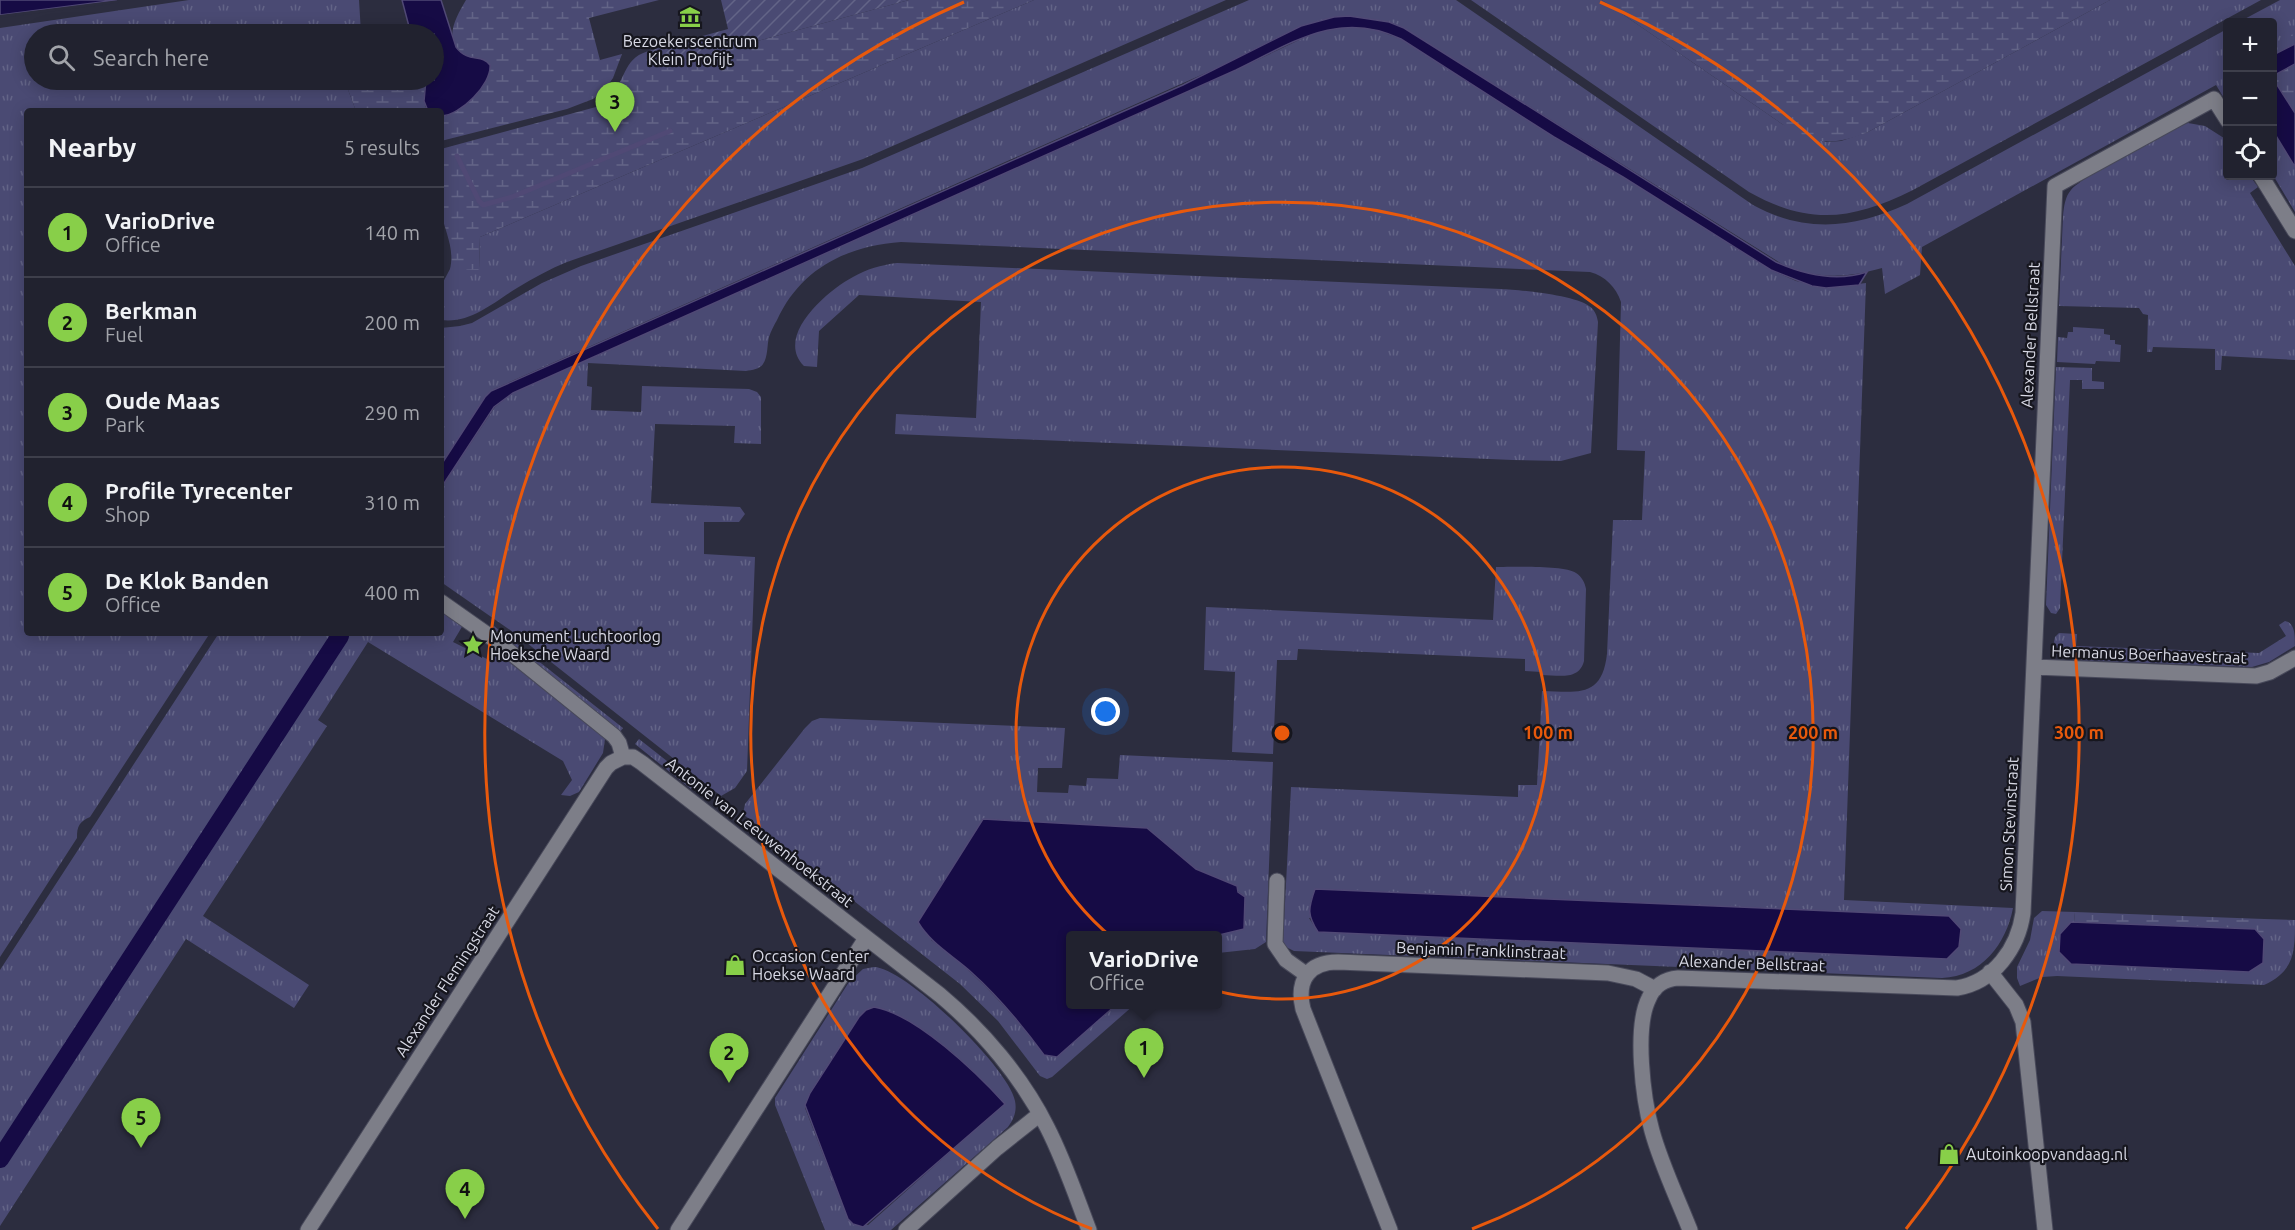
<!DOCTYPE html>
<meta charset="utf-8">
<style>
body{margin:0;font-family:Ubuntu,sans-serif;background:#2d2f3b;color:#f1f3f6}
.controls{position:absolute;right:18px;top:18px;display:grid;overflow:hidden;border-radius:6px;box-shadow:0 3px 15px #0003}
.controls button{width:54px;height:54px;display:grid;place-items:center;padding:0;border:0;border-bottom:2px solid #3e3f4b;background:#21222f;color:#f1f3f6;font:30px sans-serif}
.you{position:absolute;left:1106px;top:712px;width:21px;height:21px;margin:-15px;border:4px solid #fff;border-radius:50%;background:#1a73e8;box-shadow:0 0 0 9px #1a73e833}
.badge{display:grid;place-items:center;width:39px;height:39px;border-radius:50%;background:#88cf49;color:#111;font-size:20px;font-weight:700}
.pin{position:absolute;translate:-50% -50px;filter:drop-shadow(0 2px 3px #0008)}
.pin::after{content:'';position:absolute;top:32px;width:21px;height:18px;background:inherit;clip-path:polygon(0 0,100% 0,50% 100%)}
.popup{position:absolute;left:1066px;top:931px;width:156px;height:78px;box-sizing:border-box;display:grid;place-content:center;border-radius:6px;background:#21222f;filter:drop-shadow(0 2px 4px #0005);font-size:20px;white-space:nowrap;color:#a2a4aa}
.popup b{font-size:22px;color:#f1f3f6}
.popup::after{content:'';position:absolute;left:50%;top:100%;margin-left:-12px;border:12px solid transparent;border-top-color:#21222f}
.list{margin:0;padding:0;list-style:none}
h2{display:flex;justify-content:space-between;align-items:center;height:78px;margin:0;padding:0 24px;font-size:26px}
h2 small{font-size:20px;font-weight:400;color:#a2a4aa}
.list li{display:grid;grid-template-columns:39px 1fr auto;gap:18px;align-items:center;box-sizing:border-box;height:90px;padding:0 24px;border-top:2px solid #3e3f4b}
.list b{display:block;font-size:22px;white-space:nowrap}
.list p{margin:0;font-size:20px;white-space:nowrap;color:#a2a4aa}
.list em{font-size:20px;font-style:normal;color:#a2a4aa}
.icon{flex:none;width:33px;height:33px;fill:none;stroke:currentColor;stroke-width:2;stroke-linecap:round;stroke-linejoin:round}
.map{position:relative;flex:none;width:2295px;height:1230px;overflow:hidden}
.search{position:absolute;background:#21222f;box-shadow:0 3px 15px #0003;left:24px;top:24px;width:420px;height:66px;display:flex;align-items:center;gap:15px;box-sizing:border-box;padding:0 21px;border-radius:33px;color:#a2a4aa;font-size:22px}
.panel{position:absolute;background:#21222f;box-shadow:0 3px 15px #0003;left:24px;top:108px;width:420px;height:528px;border-radius:6px}
.map>svg:first-child{display:block}
</style>
<div class="map">
<svg width="2295" height="1230" viewBox="0 0 2295 1230">
<defs>
<pattern id="grass-tufts" width="24" height="20" patternUnits="userSpaceOnUse" patternTransform="scale(1.5)"><rect width="24" height="20" fill="#4a4a73"/><path d="M3 7l-1-3M5 7V3M7 7l1-3M15 17l-1-3M17 17v-4M19 17l1-3" fill="none" stroke="#636487"/></pattern>
<pattern id="forest-crowns" width="20" height="18" patternUnits="userSpaceOnUse" patternTransform="scale(1.5)"><rect width="20" height="18" fill="#4a4a73"/><path d="M2 6a3 3 0 1 1 6 0M12 15a3 3 0 1 1 6 0" fill="none" stroke="#636487"/></pattern>
<pattern id="wetland-marsh" width="20" height="14" patternUnits="userSpaceOnUse" patternTransform="scale(1.5)"><rect width="20" height="14" fill="#4a4a73"/><path d="M1 5h8M5 5V1M11 12h8M15 12V8" fill="none" stroke="#636487"/></pattern>
<pattern id="garden-furrows" width="10" height="10" patternUnits="userSpaceOnUse" patternTransform="scale(1.5)"><rect width="10" height="10" fill="#4a4a73"/><path d="M-1 1l2-2M0 10L10 0M9 11l2-2" fill="none" stroke="#636487"/></pattern>
</defs>
<rect width="100%" height="100%" fill="#2c2d3f"/>
<path fill="url(#grass-tufts)" fill-rule="evenodd" d="M189,0h170l2,33 -327,1v46h315l-2,7 9,24h-329v522h183l-120,184c-11,5 -13,9 -13,21l-77,119v-929z
M1034,0h192l-363,159 -296,103c-17,7 -34,16 -50,26 -23,14 -47,36 -76,32v-34l9,-17h29l1,-32z
M1249,0h207l297,205c53,29 102,23 154,-1l320,-175v74l-11,-18 -294,162 -2,28 -35,19 -3,-26c-36,10 -59,11 -95,-1l-383,-239 -15,-6 -40,-6 -132,52 -723,321 -9,8 -44,68v-137l19,-2 12,-3 70,-40 39,-17 281,-98z
M1471,0h131l180,124 44,18 15,-1 27,-9 242,-132h151l-348,190c-61,30 -103,36 -164,2z
M2280,0h15v44l-22,11 -1,-33h-33z
M1344,27l29,2 28,10 153,98 69,40 148,93 25,11 30,7 40,-5 -22,617 169,8c-7,36 -31,68 -71,70l-648,-27 -8,-4 -3,-5 8,-155 227,10v-12h19l5,-94c36,1 60,7 65,-37l6,-134h29l3,-69 -28,-1 4,-148c-5,-15 -16,-26 -31,-30l-689,-30c-54,4 -100,26 -124,78 -3,5 -6,11 -8,17 -2,8 -1,20 -6,27 -3,5 -11,6 -17,7l-158,-8 -1,23 5,1 -1,23 50,2 1,-26 107,3 8,3 4,5v47l-27,-1 1,-17 -80,-2 -4,79 89,4 5,7 -6,8h-35v32l51,3 -8,214 -12,17 -14,8 -208,-164 -72,-50v-94l54,-81 18,-14 36,-17 687,-306 80,-38zM1309,918l652,11 -2,18 -12,12 -629,-27z
M2188,123l17,3 22,14 1,36h22l8,11 -8,6 45,73v94l-73,-4 -1,14h-6v-21l-62,-2 -1,5h-5l1,-37 -5,-1 -4,-6 -80,-2 4,-90c1,-10 2,-19 8,-26 13,-15 96,-59 117,-67z
M2273,131l22,36v45l-22,-37z
M897,263l604,26c20,1 73,6 88,17 6,4 8,10 9,16l-7,131 -30,8 -48,-1 -618,-26 1,-20 80,4 5,-116 -122,-7 -40,36 -2,36 -13,-1c-30,-30 24,-76 49,-89 14,-8 28,-12 44,-14z
M2073,327l31,2v5l6,1v5h5v4l6,1 -1,17 -24,-1 -1,3 -38,-2 1,-25 9,1 1,-6h5z
M2056,367l36,1v13l12,1v7h-22v-9h-12l-10,228 -4,6 -5,-1 -5,-8z
M1496,567c17,0 68,-2 80,6 6,4 9,10 10,16l-2,72c-5,20 -26,14 -42,14v-3l-17,-1v-12l-227,-10 -1,11h-20l-4,94 -41,-2 3,-80 -31,-2 2,-63 287,13z
M441,611l22,14 -10,17 34,17 6,-10 110,85 2,5 -2,14 -24,39 -9,4 -9,-1 11,-15 -9,-19 -195,-119 -50,78 9,6 -124,190 106,69 -15,23 -108,-69 -186,287v-256l219,-337h222z
M2285,621c10,2 10,14 10,25l-26,16 -17,5 -179,-7 -13,-8 -6,-10 1,-5 4,-4 18,1 -1,12 183,7 27,-17 -7,-11z
M494,626l129,102 -3,4 -130,-102z
M820,718l245,10 -3,40h-24l-1,24 31,1 1,-8 17,1 1,-8 31,1 2,-24 153,7 -7,180 -11,7 -37,4v-17l-3,-1 29,-6 1,-32 -7,-6 -1,-5 -41,-17 -49,-41 -216,112c45,33 80,71 113,115l13,1 59,-51h18l-82,72 -5,2 -7,-3 -42,-55 -38,-37 -217,-170 2,-10 60,-76 7,-7z
M639,739l56,44 -4,6 -56,-45z
M2042,911l33,1 -1,10h-3l-11,12 -1,18 204,10 1,-43 31,1c0,31 0,51 -31,65l-207,-9 -15,1 -22,9 -3,-8v-11l13,-27 4,-22z
M874,967c32,1 135,101 141,134 2,10 -1,18 -7,26l-117,103h-66l-50,-125v-7l74,-116 14,-13zM874,1007c42,7 103,65 130,97l-136,121 -20,-6 -43,-111 5,-15 49,-76z"/>
<path fill="url(#forest-crowns)" d="M2295,33v89l-22,-36v-42z"/>
<path fill="url(#wetland-marsh)" d="M466,0h193l-70,18 11,42 22,-6 -9,24 -10,14 -10,7 -26,10 -126,32v-25c19,0 51,-32 49,-51 -4,-2 -8,-6 -12,-7 -6,-1 -10,1 -14,-3 -22,-14 -8,-38 2,-55z
M909,0h125l-554,237 -1,33 -29,-1c5,-20 -5,-37 -9,-57 -3,-19 0,-43 0,-63l155,-42c5,-4 11,-7 15,-12 17,-19 12,-38 41,-45l5,18z
M1602,0h508l-242,132c-36,15 -54,12 -86,-8z
M2288,68l1,12 6,10v23l-22,-36z
M349,80h77l-1,26 3,5h-72l-9,-24z
M2075,912l189,7v20l-9,-10 -181,-7z"/>
<path fill="url(#garden-furrows)" d="M721,0h188l-252,68 -5,-18 76,-21z"/>
<path fill="#160b45" stroke="#504975" stroke-width="1.5" d="M0,0h117l-117,15z
M402,0h39l15,47c13,17 25,6 34,18 2,19 -30,51 -49,51v-5h-13l-4,-10 2,-21h8v-46h-23z
M1349,16l40,6 15,6 372,234c29,13 60,20 91,10l-8,13 -33,3 -14,-2 -41,-16 -148,-93 -69,-40 -153,-98c-62,-30 -109,4 -165,31l-723,323 -19,14 -53,81v-23l44,-68 6,-6 692,-306 118,-59 33,-9z
M2295,44v20l-22,12v-21z
M2272,77l23,36v54l-22,-36z
M983,819l164,9 49,41 41,17 1,6 7,5 -1,32 -29,7h-145v68l46,1 -59,52 -13,-2c-22,-30 -45,-58 -73,-83 -19,-17 -40,-28 -53,-50z
M1315,889l634,27 12,13 -2,18 -12,12 -629,-27c-11,-17 -10,-23 -3,-43z
M2071,922l184,7 9,10 -1,24 -14,9 -178,-8 -12,-12 1,-18z
M874,1007c42,7 103,66 131,97l-142,123 -10,-3 -5,-5 -43,-114 5,-12 49,-76 7,-7z"/>
<path fill="#2c2d3f" d="M120,0l-2,3 -118,15v-3z"/>
<g fill="none" stroke-linecap="round" stroke-linejoin="round">
<path stroke="#504975" stroke-width="5" d="M457,156l22,45 4,4 29,-8 158,-66"/>
<path stroke="#160b45" stroke-width="18" d="M0,1159l340,-523"/>
<defs>
<path id="minor" d="M2261,176l34,55
M441,602l54,38 119,96 5,7 4,14h10l9,6 298,232c43,36 82,82 107,132 17,33 29,69 42,103
M2034,667l222,9 14,-4 25,-14
M1277,881l-2,63 11,16 21,15
M1990,972l26,33 7,17 22,208
M308,1230l298,-462 5,-5 12,-6
M678,1230l188,-292
M906,1230l91,-82 43,-34
M1390,1230l-87,-221c-7,-29 6,-47 35,-47l270,11 28,6 19,10
M1690,1230c-13,-33 -29,-66 -38,-99 -9,-32 -18,-104 -3,-133 5,-12 16,-19 29,-20l279,10c37,-6 61,-40 66,-75l32,-727 159,-87 14,22"/>
</defs>
<use href="#minor" stroke="#48495a" stroke-width="17"/>
<use href="#minor" stroke="#7d7e88" stroke-width="15"/>
</g>
<g fill="none" stroke="#e8590c" stroke-width="3">
<circle cx="1282" cy="733" r="266"/>
<path d="M1092 1229A531 531 0 1 1 1472 1229"/>
<path d="M658 1229A797 797 0 0 1 964 2M1600 2A797 797 0 0 1 1906 1229"/>
</g>
<defs>
<symbol id="museum-bare" viewBox="-9 -9 18 18"><path d="M0-6L6-3V-2H-6V-3ZM-5-1h2V3h-2ZM-1-1h2V3h-2ZM3-1h2V3H3ZM-6 4H6V6H-6Z" fill="#88cf49" stroke="#16161e" stroke-width="2.5" paint-order="stroke"/></symbol>
<symbol id="sight-bare" viewBox="-9 -9 18 18"><path d="M0-6L1.8-2.2L6-1.7L2.9 1.2L3.7 5.4L0 3.3L-3.7 5.4L-2.9 1.2L-6-1.7L-1.8-2.2Z" fill="#88cf49" stroke="#16161e" stroke-width="2.5" paint-order="stroke"/></symbol>
<symbol id="shop-bare" viewBox="-9 -9 18 18"><path d="M-5-2.5h2.3a2.7 3.5 0 0 1 5.4 0H5L5.5 6h-11ZM-1.5-2.5h3a1.5 2.3 0 0 0-3 0Z" fill="#88cf49" stroke="#16161e" stroke-width="2.5" paint-order="stroke"/></symbol>
</defs>
<g fill-rule="evenodd">
<use href="#museum-bare" x="675" y="2" width="30" height="30"/>
<use href="#sight-bare" x="458" y="630" width="30" height="30"/>
<use href="#shop-bare" x="720" y="950" width="30" height="30"/>
<use href="#shop-bare" x="1934" y="1139" width="30" height="30"/>
</g>
<g text-anchor="middle" dominant-baseline="central" stroke-width="4.5" stroke-linejoin="round" paint-order="stroke">
<g font-size="16" fill="#d8d9e5" stroke="#16161e" text-anchor="start">
<text x="690" y="41" text-anchor="middle">Bezoekerscentrum<tspan x="690" dy="18">Klein Profijt</tspan></text>
<text x="490" y="636">Monument Luchtoorlog<tspan x="490" dy="18">Hoeksche Waard</tspan></text>
<text x="752" y="956">Occasion Center<tspan x="752" dy="18">Hoekse Waard</tspan></text>
<text x="1966" y="1154">Autoinkoopvandaag.nl</text>
</g>
<g font-size="16" fill="#d8d9e5" stroke="#16161e">
<text transform="translate(2030 335) rotate(-87)">Alexander Bellstraat</text>
<text transform="translate(2149 654) rotate(2)">Hermanus Boerhaavestraat</text>
<text transform="translate(2009 824) rotate(-87)">Simon Stevinstraat</text>
<text transform="translate(760 832) rotate(38)">Antonie van Leeuwenhoekstraat</text>
<text transform="translate(1481 950) rotate(2)">Benjamin Franklinstraat</text>
<text transform="translate(1752 963) rotate(2)">Alexander Bellstraat</text>
<text transform="translate(447 981) rotate(-57)">Alexander Flemingstraat</text>
</g>
</g>
<circle cx="1282" cy="733" r="9" fill="#e8590c" stroke="#16161e" stroke-width="3"/>
<g font-size="18" text-anchor="middle" font-weight="bold" fill="#e8590c" stroke="#16161e" stroke-width="4.5" stroke-linejoin="round" paint-order="stroke">
<text x="1548" y="739">100 m</text>
<text x="1813" y="739">200 m</text>
<text x="2079" y="739">300 m</text>
</g>
</svg>
<div class="controls">
<button>+</button>
<button>−</button>
<button><svg class="icon" aria-label="locate" viewBox="0 0 24 24"><circle cx="12" cy="12" r="6"/><path d="M12 2v4M12 18v4M2 12h4M18 12h4"/></svg></button>
</div>
<div class="you"></div>
<div class="pin badge" style="left:1144px;top:1078px">1</div>
<div class="popup"><b>VarioDrive</b>Office</div>
<div class="pin badge" style="left:729px;top:1083px">2</div>
<div class="pin badge" style="left:615px;top:132px">3</div>
<div class="pin badge" style="left:465px;top:1219px">4</div>
<div class="pin badge" style="left:141px;top:1148px">5</div>
<div class="search"><svg class="icon" aria-label="search" viewBox="0 0 24 24"><circle cx="10" cy="10" r="6"/><path d="M15 15l6 6"/></svg>Search here</div>
<section class="panel">
<h2>Nearby<small>5 results</small></h2>
<ul class="list">
<li><span class="badge">1</span><div><b>VarioDrive</b><p>Office</p></div><em>140 m</em></li>
<li><span class="badge">2</span><div><b>Berkman</b><p>Fuel</p></div><em>200 m</em></li>
<li><span class="badge">3</span><div><b>Oude Maas</b><p>Park</p></div><em>290 m</em></li>
<li><span class="badge">4</span><div><b>Profile Tyrecenter</b><p>Shop</p></div><em>310 m</em></li>
<li><span class="badge">5</span><div><b>De Klok Banden</b><p>Office</p></div><em>400 m</em></li>
</ul>
</section>
</div>
